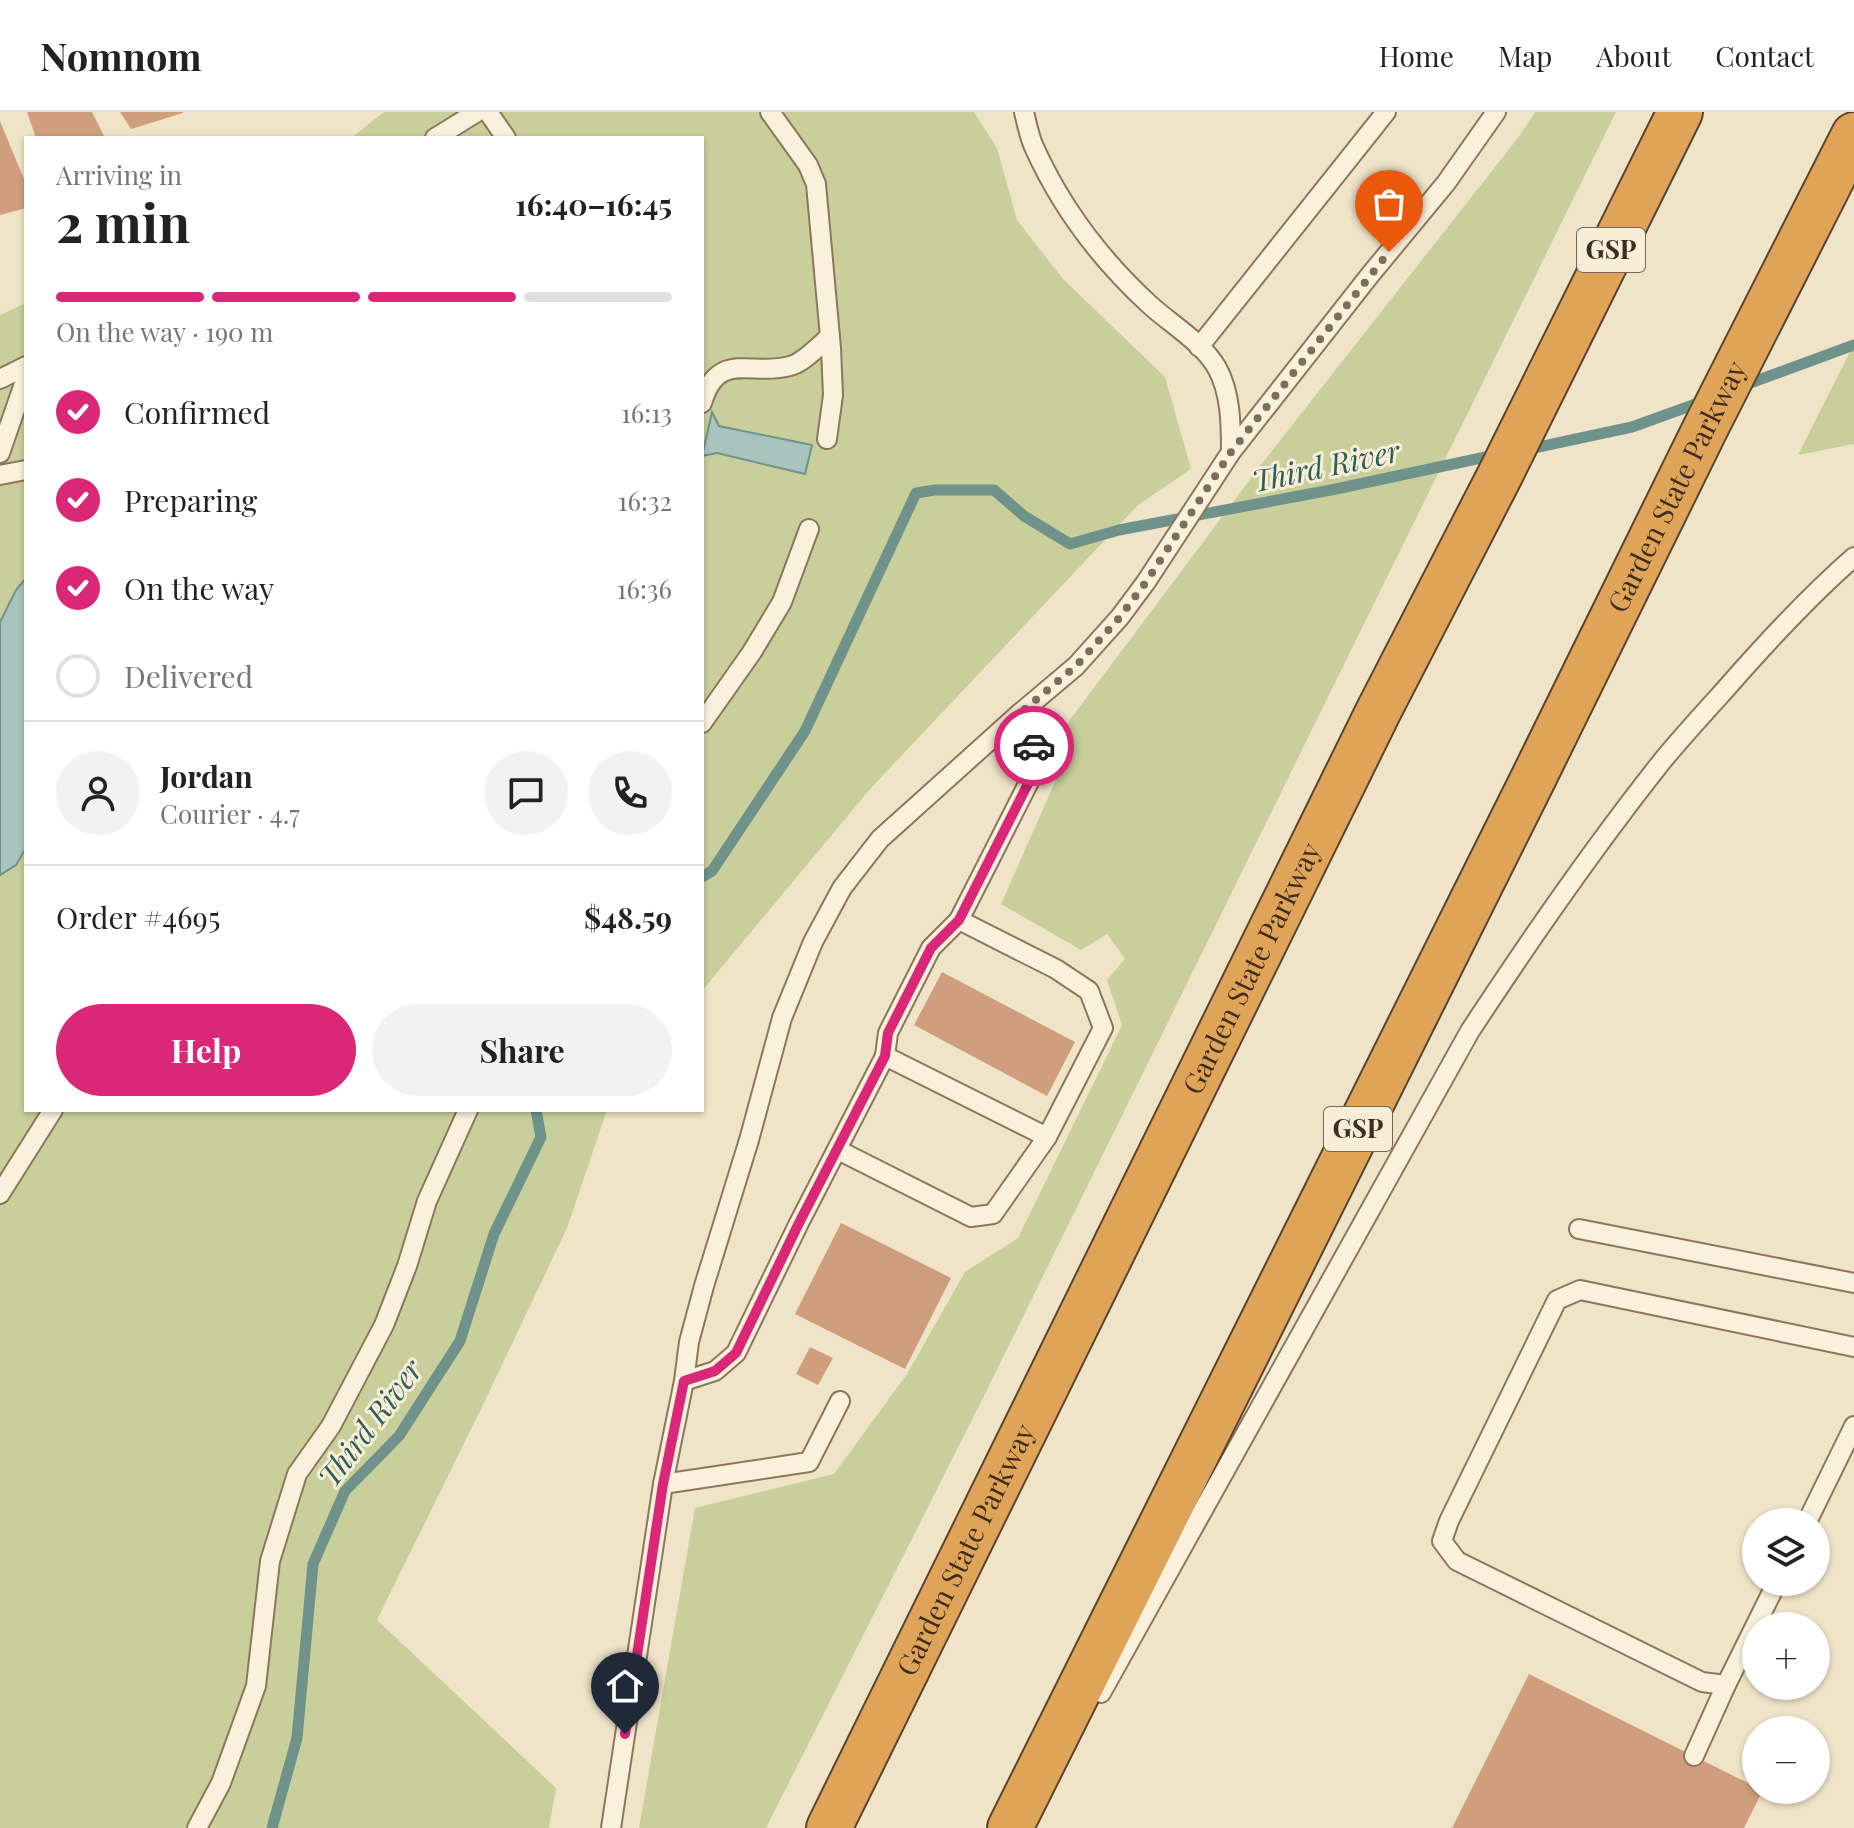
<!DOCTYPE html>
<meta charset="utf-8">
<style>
body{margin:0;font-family:"Playfair Display",serif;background:#f2f2f2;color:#222;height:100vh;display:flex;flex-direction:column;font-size:30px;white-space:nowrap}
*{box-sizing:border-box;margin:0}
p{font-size:26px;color:#767676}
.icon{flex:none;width:44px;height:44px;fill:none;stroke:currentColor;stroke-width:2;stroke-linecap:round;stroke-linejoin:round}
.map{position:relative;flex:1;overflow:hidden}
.drawer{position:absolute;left:24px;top:24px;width:680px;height:976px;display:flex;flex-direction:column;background:#fff;border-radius:0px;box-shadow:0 2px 6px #0004}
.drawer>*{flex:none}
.tools{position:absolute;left:1742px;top:1396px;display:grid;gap:16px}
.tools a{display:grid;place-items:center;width:88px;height:88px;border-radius:50%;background:#fff;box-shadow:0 2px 6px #0004;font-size:40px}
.pin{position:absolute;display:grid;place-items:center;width:68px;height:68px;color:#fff;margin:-82px -34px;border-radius:50% 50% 50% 0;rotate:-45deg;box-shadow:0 0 8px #0007}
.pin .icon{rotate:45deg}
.courier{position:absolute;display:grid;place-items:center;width:80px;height:80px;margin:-40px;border:6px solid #db2777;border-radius:50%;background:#fff;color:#222;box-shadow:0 2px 10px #0007}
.headline em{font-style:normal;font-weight:700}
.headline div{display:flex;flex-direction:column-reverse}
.headline{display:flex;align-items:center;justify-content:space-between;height:136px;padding:0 32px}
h1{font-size:52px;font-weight:700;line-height:60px}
.bar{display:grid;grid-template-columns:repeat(4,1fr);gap:12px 8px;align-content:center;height:96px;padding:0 32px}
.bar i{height:10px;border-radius:6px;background:#e0e0e0}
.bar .active{background:#db2777}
.bar p{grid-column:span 4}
.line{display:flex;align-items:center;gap:20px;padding:0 32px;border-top:2px solid #e0e0e0}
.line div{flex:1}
.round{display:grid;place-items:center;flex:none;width:84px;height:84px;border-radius:42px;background:#f2f2f2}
ol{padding:0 32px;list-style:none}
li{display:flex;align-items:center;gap:24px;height:88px}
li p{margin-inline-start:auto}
li .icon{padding:8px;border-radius:50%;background:#db2777;color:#fff;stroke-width:4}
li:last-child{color:#767676}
li i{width:44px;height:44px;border:4px solid #e0e0e0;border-radius:50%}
.primary-button{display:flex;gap:16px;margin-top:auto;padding:16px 32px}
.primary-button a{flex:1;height:92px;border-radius:48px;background:#db2777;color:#fff;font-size:32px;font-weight:700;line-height:92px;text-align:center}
.primary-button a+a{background:#f2f2f2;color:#222}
header{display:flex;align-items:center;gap:48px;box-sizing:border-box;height:112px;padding:0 40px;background:#fff;border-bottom:2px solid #e0e0e0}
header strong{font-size:38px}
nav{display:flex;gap:44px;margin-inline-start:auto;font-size:28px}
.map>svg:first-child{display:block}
</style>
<header>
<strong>Nomnom</strong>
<nav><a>Home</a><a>Map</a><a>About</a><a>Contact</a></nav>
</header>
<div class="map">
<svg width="1854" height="1716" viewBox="0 0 1854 1716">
<rect width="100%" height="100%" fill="#f0e4c8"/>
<g fill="#c9cf9b">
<path d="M384,0H974L997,36L1017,108L1063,167L1165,265L1191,357L1138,393L871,676L702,879V26H351Z"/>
<path d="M1535,0H1616L983,1286L766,1716H639L695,1396L834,1362L907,1262L965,1160L1018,1126L1122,913L1107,868L1125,847L1107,822L1081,838L1001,792L1063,652L1069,609L1260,354L1517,27Z"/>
<path d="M26,191V998H607L567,1116L481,1297L377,1508L556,1676L549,1716H0V203Z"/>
<path d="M1854,232V332L1798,343Z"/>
</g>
<g fill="#a9c4bc" stroke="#6f938a" stroke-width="2">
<path d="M712,300L719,314L812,333L805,362L717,341L702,344Z"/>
<path d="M26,466V736L16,753L0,763V510L16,478Z"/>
</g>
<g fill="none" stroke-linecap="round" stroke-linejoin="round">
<g stroke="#6f938a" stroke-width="11">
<path d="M1742,274L1854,233"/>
<path d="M1524,338L1632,315L1704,289"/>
<path d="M702,765L712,759L805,619L916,381L935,378H994L1024,404L1070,432L1119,418L1336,377L1495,343"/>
<path d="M272,1716L297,1626L313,1452L345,1379L399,1324L460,1229L494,1122L541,1025L536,998"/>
</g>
</g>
<g fill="#cf9f7d">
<path d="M27,0H92L105,26H36Z"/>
<path d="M120,0H183V1L131,17Z"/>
<path d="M0,9L26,72V96L0,103Z"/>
<path d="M942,860L1075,930L1047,984L914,913Z"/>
<path d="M841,1111L951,1166L905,1257L795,1202Z"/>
<path d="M810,1235L833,1246L818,1273L796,1262Z"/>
<path d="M1529,1562L1756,1675V1678H1763L1744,1716H1452Z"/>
</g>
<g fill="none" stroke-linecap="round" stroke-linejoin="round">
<defs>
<g id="service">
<path d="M488,0L506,26"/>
<path d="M770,0L808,53L816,72L831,236L833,283L827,327"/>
<path d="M1024,0C1027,12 1029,24 1034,35C1061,95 1102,149 1150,193C1172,213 1202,230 1217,256C1231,281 1231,313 1231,340"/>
<path d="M435,26L477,0"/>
<path d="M1199,235L1386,0"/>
<path d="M0,267L26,254"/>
<path d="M702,291C718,237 752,265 790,254C803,251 820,233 830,224"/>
<path d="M0,341L26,266"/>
<path d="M0,363L26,358"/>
<path d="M702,611L752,540L782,490L809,417"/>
<path d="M885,944L888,921L931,836L959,808"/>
<path d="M838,1038L971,1105L993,1102L1047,1025L1103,916L1089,879L1056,857L959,808L1035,658L1034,631L1019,602"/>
<path d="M0,1082L53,998"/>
<path d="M1579,1117L1854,1171"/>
<path d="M684,1269L715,1259L736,1241L799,1111L885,944L1047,1025"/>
<path d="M663,1372L809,1350L840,1289"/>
<path d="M1807,1410L1854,1314"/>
<path d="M1777,1470L1726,1573L1702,1570L1457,1449L1442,1429L1449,1409L1557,1188L1580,1178L1854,1235"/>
<path d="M1101,1581L1470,919C1531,826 1594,735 1663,648C1682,625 1703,602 1723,580C1764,533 1807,486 1854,445"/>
<path d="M1694,1644L1726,1573"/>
<path d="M197,1716L221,1671L256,1574L270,1449L297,1362L331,1314L384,1213L407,1154L427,1089L468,998"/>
<path d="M611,1716L663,1372L684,1269L689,1230L704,1174L749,1028L782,906L813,830L842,776L880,727L1019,602L1076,554L1120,505L1146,470L1231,340L1370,163L1446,71L1496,0"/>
</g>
<g id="motorway">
<path id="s1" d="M829,1716L1379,598L1500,363L1680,0"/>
<path id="s2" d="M1010,1716L1532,669L1705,317L1854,23"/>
</g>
</defs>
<use href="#service" stroke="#8d765c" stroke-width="22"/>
<use href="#motorway" stroke="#5b4430" stroke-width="48"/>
<use href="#service" stroke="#faf1dc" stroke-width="18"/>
<use href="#motorway" stroke="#e0a458" stroke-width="44"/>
</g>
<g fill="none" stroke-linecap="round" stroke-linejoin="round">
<path stroke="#7c6e5b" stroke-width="8" stroke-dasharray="0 14.4" d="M1034,634L1019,602L1076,554L1120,505L1146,470L1231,340L1389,140"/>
<path stroke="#db2777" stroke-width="10" d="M625,1622L663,1372L684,1269L715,1259L736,1241L799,1111L885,944L888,921L931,836L959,808L1035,658L1034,634"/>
</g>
<g text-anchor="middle" stroke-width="6" stroke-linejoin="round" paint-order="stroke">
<g fill="#f7eed8" stroke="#756857" stroke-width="2">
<rect x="1577" y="116" width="68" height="44" rx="6"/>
<rect x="1324" y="995" width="68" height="44" rx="6"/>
</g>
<g font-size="26" font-weight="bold" fill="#3d2e20">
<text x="1611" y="147">GSP</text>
<text x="1358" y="1026">GSP</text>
</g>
<g font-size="28" fill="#3d2e20" stroke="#f7eed8">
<text dy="10" stroke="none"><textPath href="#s2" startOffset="1498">Garden State Parkway</textPath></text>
<text dy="10" stroke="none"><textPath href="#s1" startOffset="958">Garden State Parkway</textPath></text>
<text dy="10" stroke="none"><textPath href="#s1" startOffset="310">Garden State Parkway</textPath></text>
</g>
<g font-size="30" font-style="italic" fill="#2f5d5a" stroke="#f7eed8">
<text transform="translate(1326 355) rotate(-12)" y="10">Third River</text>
<text transform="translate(371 1312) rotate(-53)" y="10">Third River</text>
</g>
</g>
</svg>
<div class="tools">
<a><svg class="icon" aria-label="layers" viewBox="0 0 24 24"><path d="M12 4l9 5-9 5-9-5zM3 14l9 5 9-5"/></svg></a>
<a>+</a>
<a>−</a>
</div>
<div class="pin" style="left:1389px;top:140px;background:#ea580c"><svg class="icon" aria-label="bag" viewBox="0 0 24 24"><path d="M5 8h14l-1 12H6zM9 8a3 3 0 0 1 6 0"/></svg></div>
<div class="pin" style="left:625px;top:1622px;background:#1f2937"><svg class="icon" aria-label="home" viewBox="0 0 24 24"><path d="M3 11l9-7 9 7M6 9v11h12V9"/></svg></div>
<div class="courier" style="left:1034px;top:634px"><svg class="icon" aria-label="car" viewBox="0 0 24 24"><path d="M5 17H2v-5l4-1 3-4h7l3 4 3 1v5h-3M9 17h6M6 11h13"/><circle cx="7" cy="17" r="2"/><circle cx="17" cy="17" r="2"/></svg></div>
<section class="drawer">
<div class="headline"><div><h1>2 min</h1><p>Arriving in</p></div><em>16:40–16:45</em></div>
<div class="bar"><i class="active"></i><i class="active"></i><i class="active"></i><i></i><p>On the way · 190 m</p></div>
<ol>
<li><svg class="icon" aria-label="check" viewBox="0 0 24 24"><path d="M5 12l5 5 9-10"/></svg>Confirmed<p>16:13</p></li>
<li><svg class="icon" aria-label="check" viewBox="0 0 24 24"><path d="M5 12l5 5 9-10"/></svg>Preparing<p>16:32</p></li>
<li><svg class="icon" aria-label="check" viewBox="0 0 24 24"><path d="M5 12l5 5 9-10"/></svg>On the way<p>16:36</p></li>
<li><i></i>Delivered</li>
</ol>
<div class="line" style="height:144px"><a class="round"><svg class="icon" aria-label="person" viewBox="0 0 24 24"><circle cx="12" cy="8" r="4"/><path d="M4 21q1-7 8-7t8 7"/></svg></a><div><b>Jordan</b><p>Courier · 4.7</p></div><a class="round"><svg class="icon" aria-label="chat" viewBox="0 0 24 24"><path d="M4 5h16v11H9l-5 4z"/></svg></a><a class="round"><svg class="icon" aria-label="phone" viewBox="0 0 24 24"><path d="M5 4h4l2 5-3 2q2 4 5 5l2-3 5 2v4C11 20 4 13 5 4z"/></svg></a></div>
<div class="line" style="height:104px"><div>Order #4695</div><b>$48.59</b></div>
<div class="primary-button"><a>Help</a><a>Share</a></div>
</section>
</div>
